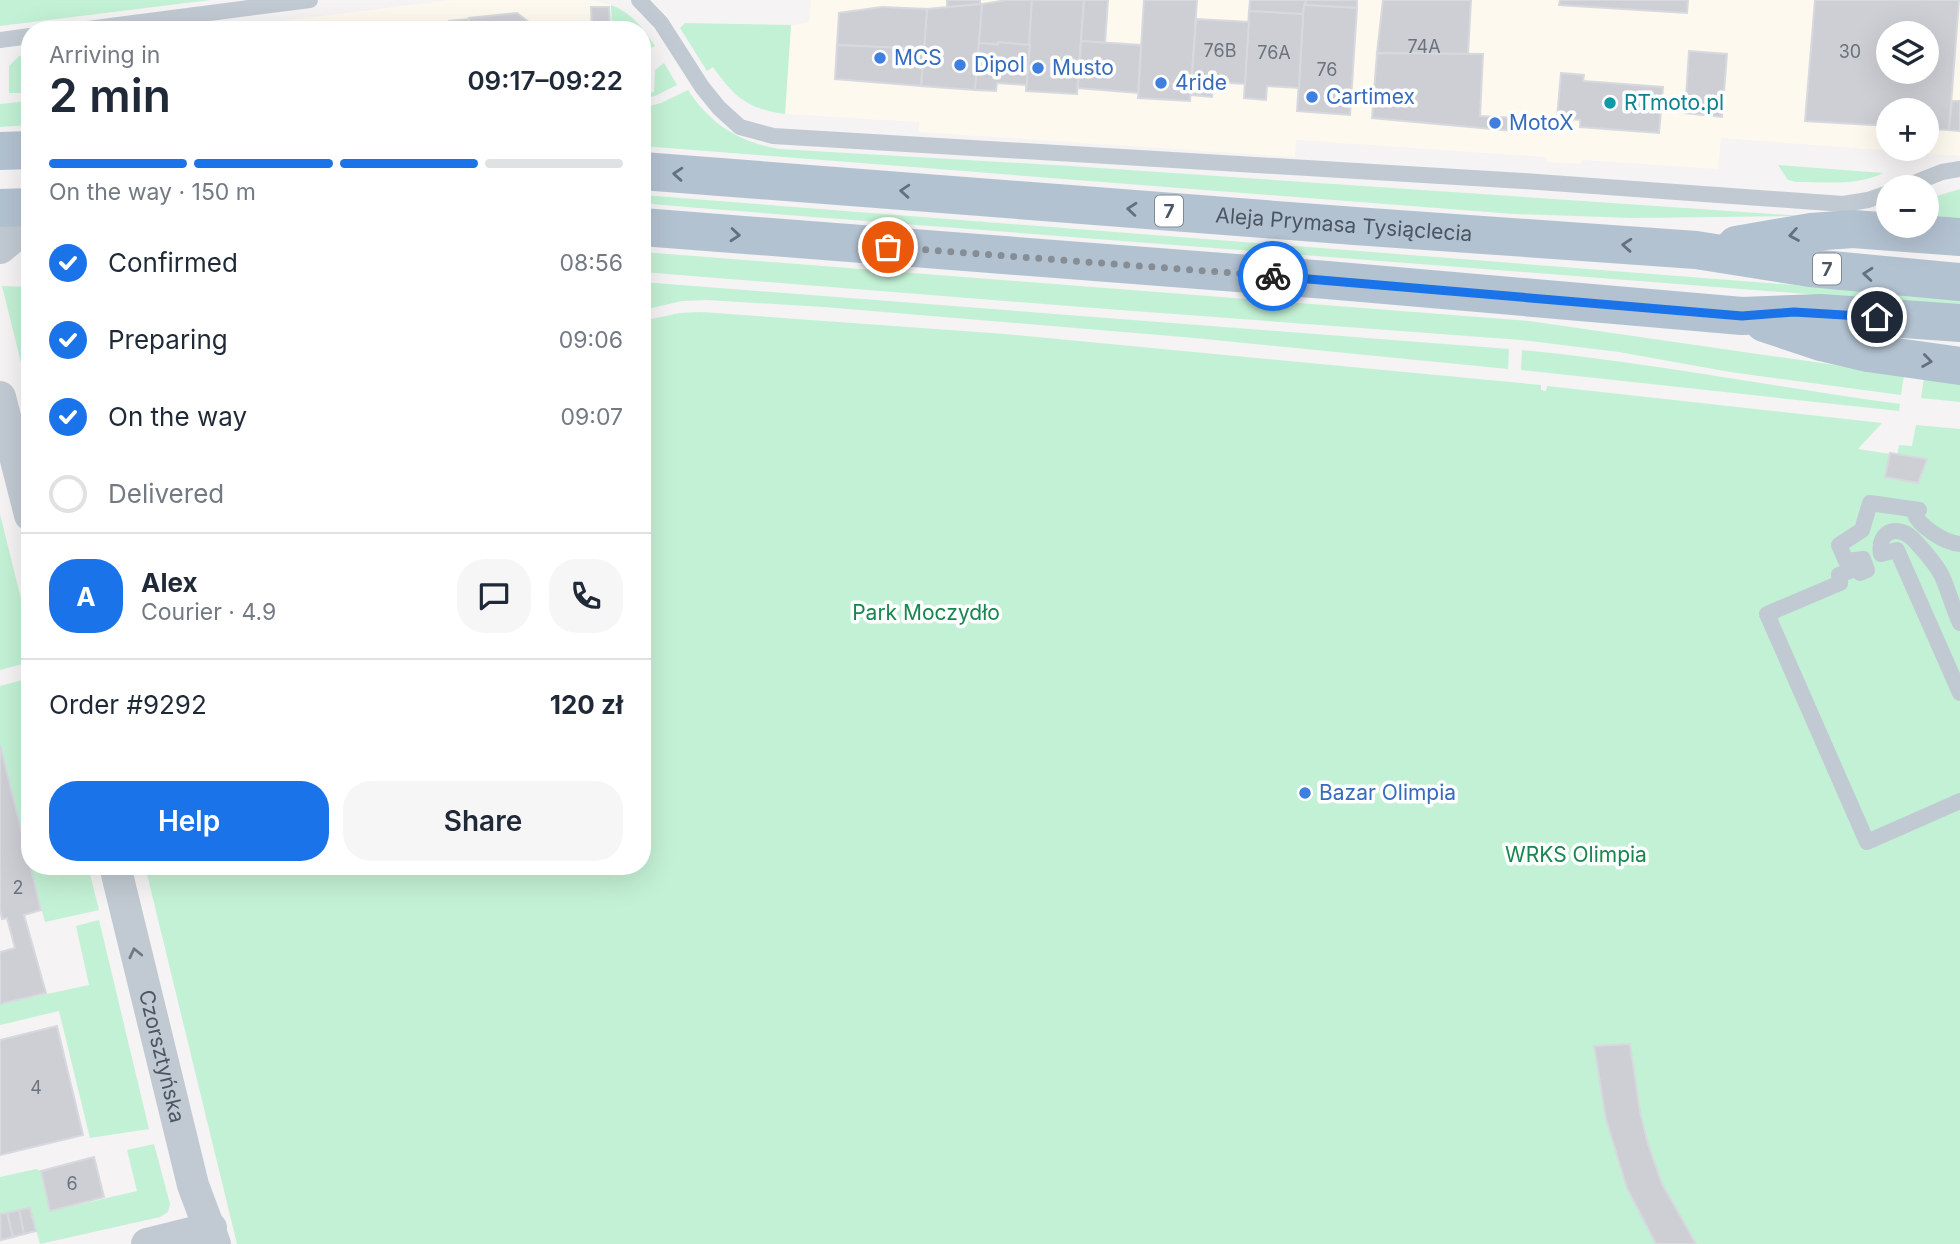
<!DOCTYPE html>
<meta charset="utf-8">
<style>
body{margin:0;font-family:Inter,sans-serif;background:#f6f6f7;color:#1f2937;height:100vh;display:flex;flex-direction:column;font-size:26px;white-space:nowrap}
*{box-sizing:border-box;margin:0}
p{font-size:23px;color:#747a83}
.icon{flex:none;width:38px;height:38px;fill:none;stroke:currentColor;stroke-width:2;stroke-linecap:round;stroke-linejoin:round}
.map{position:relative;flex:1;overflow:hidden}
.panel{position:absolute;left:21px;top:21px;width:630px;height:854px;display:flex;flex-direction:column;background:#fff;border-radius:28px;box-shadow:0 7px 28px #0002}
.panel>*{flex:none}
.tools{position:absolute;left:1876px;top:21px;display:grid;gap:14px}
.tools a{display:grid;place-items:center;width:63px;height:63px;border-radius:50%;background:#fff;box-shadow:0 7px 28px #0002;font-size:35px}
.pin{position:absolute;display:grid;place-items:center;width:60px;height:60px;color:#fff;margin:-30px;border:4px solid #fff;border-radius:50%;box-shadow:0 2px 7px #0007}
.courier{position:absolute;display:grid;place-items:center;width:70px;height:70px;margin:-35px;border:5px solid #1a73e8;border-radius:50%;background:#fff;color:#222;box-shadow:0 2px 9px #0007}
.overview em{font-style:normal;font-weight:600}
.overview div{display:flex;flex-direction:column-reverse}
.overview{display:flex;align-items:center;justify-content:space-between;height:119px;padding:0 28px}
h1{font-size:46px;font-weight:600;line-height:52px}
.bar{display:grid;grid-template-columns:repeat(4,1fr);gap:10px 7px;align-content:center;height:84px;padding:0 28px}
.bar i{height:9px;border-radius:5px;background:#e0e1e3}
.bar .active{background:#1a73e8}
.bar p{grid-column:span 4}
.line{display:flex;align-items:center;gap:18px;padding:0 28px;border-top:2px solid #e0e1e3}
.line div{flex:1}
.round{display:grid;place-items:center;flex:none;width:74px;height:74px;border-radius:28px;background:#f6f6f7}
ol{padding:0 28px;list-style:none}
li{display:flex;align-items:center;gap:21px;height:77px}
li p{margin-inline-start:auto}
li .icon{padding:7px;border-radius:50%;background:#1a73e8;color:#fff;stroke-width:4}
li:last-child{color:#747a83}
li i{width:38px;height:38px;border:4px solid #e0e1e3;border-radius:50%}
.button{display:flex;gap:14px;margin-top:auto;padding:14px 28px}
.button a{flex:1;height:80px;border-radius:28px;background:#1a73e8;color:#fff;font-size:28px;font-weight:600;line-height:80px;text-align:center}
.button a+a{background:#f6f6f7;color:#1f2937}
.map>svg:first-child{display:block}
</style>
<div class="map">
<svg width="1960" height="1244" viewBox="0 0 1960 1244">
<rect width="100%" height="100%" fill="#f5f3f3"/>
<g fill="#fdf9ef" fill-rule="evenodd">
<path d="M450,0H590L611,5V30H283L282,21Z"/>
<path d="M811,0H1960V156L1721,138L1718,169L1582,160L1581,164L1547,162L1546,157L1296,140L1295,157L919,132V122L785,114L791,25L809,23ZM1888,33H1927V72H1888ZM1888,110H1927V149H1888Z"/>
</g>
<g fill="#c3f1d5">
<path d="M0,0H210L0,26Z"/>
<path d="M611,5C632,13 642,27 655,46L642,53V30H612Z"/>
<path d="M282,21L283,30H229V28Z"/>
<path d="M685,23L791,25L785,114C748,109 734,97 713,67L707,71L680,28Z"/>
<path d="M30,55V93H9V66L19,56Z"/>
<path d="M664,63L677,85L655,96L642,99V95L654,92L655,70Z"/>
<path d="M688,90C710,124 739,142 779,149L1070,166L1803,216L1633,218L1514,214L642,146V108L661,103Z"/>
<path d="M30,101V125L0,127V104Z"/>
<path d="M1778,165L1883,173C1857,186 1826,182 1797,182L1788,180Z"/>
<path d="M1960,189V227L1927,225V199Z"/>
<path d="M642,195L1960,298V306L686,207L642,203Z"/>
<path d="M642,252L1529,321L1904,375L1901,395L1730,372L1619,352L1521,340L1107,309L642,272Z"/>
<path d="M642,282L1509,349L1508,369L1195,338L824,307L707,300L682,301L643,310Z"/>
<path d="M2,286L30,287V398L28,391Z"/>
<path d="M701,312L1005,334L1541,385V390L1546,391L1547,386L1882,423L1858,449L1897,455L1899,445L1912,446L1916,425L1960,429V1244H237L145,866H642V321L680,313Z"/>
<path d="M1522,350C1649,362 1774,387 1900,404L1899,411L1521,370Z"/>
<path d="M1924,378L1960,383V402L1921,398Z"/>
<path d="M0,514L30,635V662L0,670Z"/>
<path d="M30,678V864L0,745V686Z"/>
<path d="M30,866H88L99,910L45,922Z"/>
<path d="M99,920L149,1129L90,1138L59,1011L0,1025V1004L89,985L76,926Z"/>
<path d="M154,1144L170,1204L168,1212L160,1217L40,1244L30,1208L0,1214V1177L36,1169L41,1171L51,1211L137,1191L127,1150Z"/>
</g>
<g fill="#cdcfd5" stroke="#d7d9de" stroke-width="2" fill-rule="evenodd">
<path d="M947,0H980V4L947,7Z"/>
<path d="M1007,0H1032L1030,45L979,43L982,4Z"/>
<path d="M1032,0H1084L1077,94L1026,91Z"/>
<path d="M1084,0H1108L1105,43L1081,41Z"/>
<path d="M1144,0H1197L1190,101L1138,98Z"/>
<path d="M1250,0H1306L1303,14L1249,11Z"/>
<path d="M1306,0H1357V8L1305,5Z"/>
<path d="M1383,0H1471L1468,54L1377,53Z"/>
<path d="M1560,0H1688L1687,13L1559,5Z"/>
<path d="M1815,0H1959L1949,130L1927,129V110H1888V126L1805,121ZM1888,33H1927V72H1888Z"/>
<path d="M982,4L975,90L921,86L927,9Z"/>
<path d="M1304,5L1357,8L1350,115L1297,111Z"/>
<path d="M591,7H609L610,30H592Z"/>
<path d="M882,7L927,9L924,49L837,45L839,13Z"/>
<path d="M1249,11L1303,14L1299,88L1267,86L1266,100L1244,98Z"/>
<path d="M517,13L539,30H470L469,18Z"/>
<path d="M469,19L470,30H431L447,28L449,21Z"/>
<path d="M1196,19L1249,22L1245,84L1213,82L1212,97L1191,95Z"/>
<path d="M414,24L415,30H360Z"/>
<path d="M1081,41L1141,45L1138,93L1078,88Z"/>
<path d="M998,42L1030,45L1026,91V85L997,83L996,91L975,90L979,43L998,45Z"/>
<path d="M837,45L924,49L921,86L835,79Z"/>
<path d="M1689,51L1727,54L1722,117L1685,113Z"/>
<path d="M1377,53L1483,54L1480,116L1514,118L1513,131L1372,118Z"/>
<path d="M1561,73L1584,75L1583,81L1663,87L1659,133L1580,127V120L1557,118Z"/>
<path d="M1952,101H1960V131L1949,130Z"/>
<path d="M1890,453L1927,459L1918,483L1885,477Z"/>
<path d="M0,745L41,910L24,915L46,993L0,1004V952L15,948L7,918L2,919L0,909Z"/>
<path d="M57,1026L83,1135L0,1155V1040Z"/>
<path d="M1630,1044L1640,1112L1648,1144L1662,1184L1696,1244H1656L1627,1188L1606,1119L1594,1046Z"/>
<path d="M94,1157L104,1197L50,1211L41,1171Z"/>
<path d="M30,1208L36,1231L24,1234L19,1210Z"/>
<path d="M19,1210L24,1234L13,1237L7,1213Z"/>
<path d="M7,1213L13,1237L1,1240L0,1214Z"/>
</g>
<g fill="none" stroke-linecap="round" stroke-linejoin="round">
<g stroke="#c1cad2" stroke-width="16">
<path d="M639,0L661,23L702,87L719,108L740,127L773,136L1523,181L1843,204L1868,200L1888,193"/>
<path d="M80,30L310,0"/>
<path d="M0,40L30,36"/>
<path d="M1904,187L1942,172L1960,169"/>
<path d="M1960,544C1945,543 1918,526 1914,512L1919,510L1870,503L1862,530L1839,545L1846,561L1863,559L1867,570L1860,573L1857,568L1839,575L1840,583L1767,614L1867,842L1960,801"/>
<path d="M1960,623C1953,608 1949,592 1942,576C1936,564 1924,551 1915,541C1900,524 1877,529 1881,554L1897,550L1960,693"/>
</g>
<g stroke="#c1cad2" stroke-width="32">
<path d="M0,248L16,235L30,233"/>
<path d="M0,397L30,515"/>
<path id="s1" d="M115,866L193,1185L215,1244"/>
<path d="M147,1244L211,1228"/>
</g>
<g stroke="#b3c2d1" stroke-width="38">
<path d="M0,151L30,150"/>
<path id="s2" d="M642,171L1355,226L1696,250L1810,268L1960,282"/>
<path d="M0,208L30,207"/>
<path d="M642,227L1327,280L1742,316L1821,313L1960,323"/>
<path d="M1736,245L1811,232L1853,229L1960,237"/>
<path d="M1764,323L1821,342L1868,353L1960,366"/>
</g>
</g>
<defs><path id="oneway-chevron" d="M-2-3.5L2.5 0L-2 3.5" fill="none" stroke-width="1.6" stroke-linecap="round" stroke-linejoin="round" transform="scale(1.75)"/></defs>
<g stroke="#64717d">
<use href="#oneway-chevron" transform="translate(678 174) rotate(-176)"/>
<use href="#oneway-chevron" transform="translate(905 191) rotate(-176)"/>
<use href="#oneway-chevron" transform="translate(1132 209) rotate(-175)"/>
<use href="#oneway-chevron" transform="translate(735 235) rotate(5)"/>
<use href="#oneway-chevron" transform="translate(1794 235) rotate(170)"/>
<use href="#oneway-chevron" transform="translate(1627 245) rotate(-176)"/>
<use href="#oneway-chevron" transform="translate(1868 274) rotate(-175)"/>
<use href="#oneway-chevron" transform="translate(1927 361) rotate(8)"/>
</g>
<use stroke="#6e7983" href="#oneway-chevron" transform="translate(135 953) rotate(-103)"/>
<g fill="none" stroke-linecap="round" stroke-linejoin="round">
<path stroke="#868d94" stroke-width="7" stroke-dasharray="0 12.6" d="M888,247L1273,276"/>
<path stroke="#1a73e8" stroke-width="9" d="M1273,276L1742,316L1794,312L1877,317"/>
</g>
<g fill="#3f7fe0" stroke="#fff" stroke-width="2.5">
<circle cx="880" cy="58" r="7"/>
<circle cx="960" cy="65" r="7"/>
<circle cx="1038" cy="68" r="7"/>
<circle cx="1161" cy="83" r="7"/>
<circle cx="1312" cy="97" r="7"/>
<circle cx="1495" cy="123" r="7"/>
<circle cx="1305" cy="793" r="7"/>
</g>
<circle fill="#0f9aa8" stroke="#fff" stroke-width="2.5" cx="1610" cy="103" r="7"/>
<g text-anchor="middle" stroke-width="7" stroke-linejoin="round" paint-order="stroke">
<g font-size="18" fill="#6b747e">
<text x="1424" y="53">74A</text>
<text x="1220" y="57">76B</text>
<text x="1850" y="58">30</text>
<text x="1274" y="59">76A</text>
<text x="1327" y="76">76</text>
<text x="18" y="894">2</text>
<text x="36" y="1094">4</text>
<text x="72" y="1190">6</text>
</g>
<g fill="#fff" stroke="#808990" stroke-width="2">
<rect x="1155" y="195.5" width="28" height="31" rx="5"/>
<rect x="1813" y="253.5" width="28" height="31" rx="5"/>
</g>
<g font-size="19" font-weight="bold" fill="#4a5661">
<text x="1169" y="218">7</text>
<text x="1827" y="276">7</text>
</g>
<g font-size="21" fill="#366cbe" stroke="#fff" text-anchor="start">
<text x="894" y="65">MCS</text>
<text x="974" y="72">Dipol</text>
<text x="1052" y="75">Musto</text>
<text x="1175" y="90">4ride</text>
<text x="1326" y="104">Cartimex</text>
<text x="1509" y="130">MotoX</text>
<text x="1319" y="800">Bazar Olimpia</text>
</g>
<g font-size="21" fill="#0d838f" stroke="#fff" text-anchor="start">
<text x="1624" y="110">RTmoto.pl</text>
</g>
<g font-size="21" fill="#4a5661" stroke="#fff">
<text dy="7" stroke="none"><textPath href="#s2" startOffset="704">Aleja Prymasa Tysiąclecia</textPath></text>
<text dy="7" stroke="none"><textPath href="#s1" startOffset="196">Czorsztyńska</textPath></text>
</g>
<g font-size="21" fill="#17864f" stroke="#fff">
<text x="926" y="620">Park Moczydło</text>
<text x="1576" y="862">WRKS Olimpia</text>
</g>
</g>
</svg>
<div class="tools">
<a><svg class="icon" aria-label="layers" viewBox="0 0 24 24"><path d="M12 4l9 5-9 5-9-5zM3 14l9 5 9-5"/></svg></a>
<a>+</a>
<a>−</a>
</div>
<div class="pin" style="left:888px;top:247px;background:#ea580c"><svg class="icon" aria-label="bag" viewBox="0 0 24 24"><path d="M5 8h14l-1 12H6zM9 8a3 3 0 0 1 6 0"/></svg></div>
<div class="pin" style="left:1877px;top:317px;background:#1f2937"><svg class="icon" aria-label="home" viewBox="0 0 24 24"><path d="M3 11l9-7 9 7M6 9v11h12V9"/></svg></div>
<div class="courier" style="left:1273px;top:276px"><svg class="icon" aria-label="bike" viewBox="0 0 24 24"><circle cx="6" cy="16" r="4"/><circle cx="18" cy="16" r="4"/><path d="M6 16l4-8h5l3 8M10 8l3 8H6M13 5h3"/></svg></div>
<section class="panel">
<div class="overview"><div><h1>2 min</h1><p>Arriving in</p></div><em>09:17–09:22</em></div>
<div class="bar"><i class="active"></i><i class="active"></i><i class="active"></i><i></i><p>On the way · 150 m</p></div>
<ol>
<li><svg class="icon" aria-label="check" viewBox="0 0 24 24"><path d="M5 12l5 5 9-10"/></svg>Confirmed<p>08:56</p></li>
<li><svg class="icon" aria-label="check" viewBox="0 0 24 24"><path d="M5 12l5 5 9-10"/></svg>Preparing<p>09:06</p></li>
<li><svg class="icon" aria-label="check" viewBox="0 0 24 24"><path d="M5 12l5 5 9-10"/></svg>On the way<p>09:07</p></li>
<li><i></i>Delivered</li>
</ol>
<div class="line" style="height:126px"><b class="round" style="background:#1a73e8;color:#fff">A</b><div><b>Alex</b><p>Courier · 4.9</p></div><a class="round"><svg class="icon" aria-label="chat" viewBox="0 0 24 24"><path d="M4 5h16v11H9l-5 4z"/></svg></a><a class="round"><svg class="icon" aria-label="phone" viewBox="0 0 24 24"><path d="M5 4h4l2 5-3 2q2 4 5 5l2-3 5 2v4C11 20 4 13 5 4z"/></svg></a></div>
<div class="line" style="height:91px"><div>Order #9292</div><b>120 zł</b></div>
<div class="button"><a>Help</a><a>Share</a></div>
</section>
</div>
